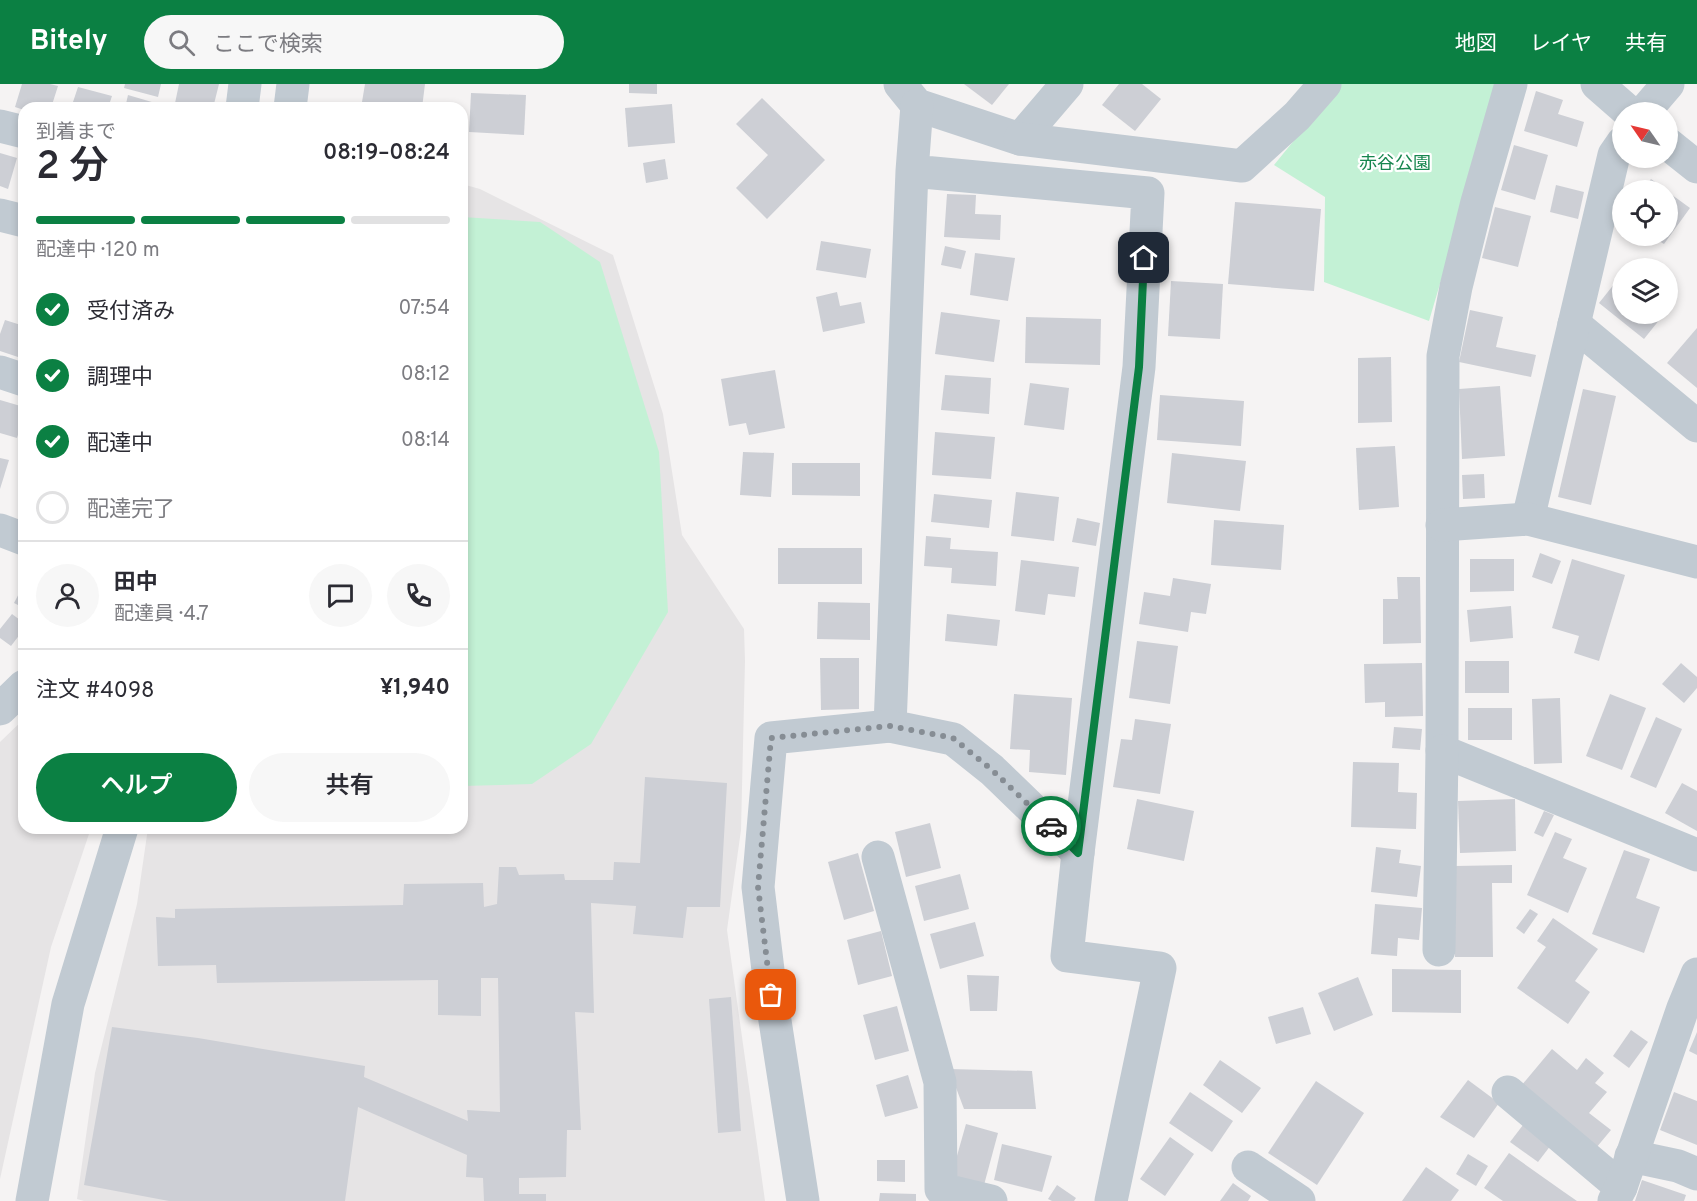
<!DOCTYPE html>
<html lang="ja">
<meta charset="utf-8">
<style>
body{margin:0;font-family:Overpass,"Noto Sans JP",sans-serif;background:#f7f7f7;color:#2b2b33;height:100vh;display:flex;flex-direction:column;font-size:22px;white-space:nowrap}
*{box-sizing:border-box;margin:0}
p{font-size:20px;color:#7c7c81}
.icon{flex:none;width:33px;height:33px;fill:none;stroke:currentColor;stroke-width:2;stroke-linecap:round;stroke-linejoin:round}
.map{position:relative;flex:1;overflow:hidden}
.drawer{position:absolute;left:18px;top:18px;width:450px;height:732px;display:flex;flex-direction:column;background:#fff;border-radius:18px;box-shadow:0 3px 9px #0003}
.drawer>*{flex:none}
.needle{width:39px;rotate:304deg}
.fabs{position:absolute;left:1612px;top:18px;display:grid;gap:12px}
.fabs a{display:grid;place-items:center;width:66px;height:66px;border-radius:50%;background:#fff;box-shadow:0 3px 9px #0003;font-size:30px}
.pin{position:absolute;display:grid;place-items:center;width:51px;height:51px;color:#fff;margin:-26px;border-radius:12px;box-shadow:0 3px 9px #0006}
.courier{position:absolute;display:grid;place-items:center;width:60px;height:60px;margin:-30px;border:4px solid #0b8043;border-radius:50%;background:#fff;color:#222;box-shadow:0 2px 8px #0007}
.head em{font-style:normal;font-weight:600}
.head div{display:flex;flex-direction:column-reverse}
.head{display:flex;align-items:center;justify-content:space-between;height:102px;padding:0 18px}
h1{font-size:39px;font-weight:600;line-height:45px}
.bar{display:grid;grid-template-columns:repeat(4,1fr);gap:9px 6px;align-content:center;height:72px;padding:0 18px}
.bar i{height:8px;border-radius:4px;background:#e1e1e2}
.bar .active{background:#0b8043}
.bar p{grid-column:span 4}
.line{display:flex;align-items:center;gap:15px;padding:0 18px;border-top:2px solid #e1e1e2}
.line div{flex:1}
.round{display:grid;place-items:center;flex:none;width:63px;height:63px;border-radius:32px;background:#f7f7f7}
ol{padding:0 18px;list-style:none}
li{display:flex;align-items:center;gap:18px;height:66px}
li p{margin-inline-start:auto}
li .icon{padding:6px;border-radius:50%;background:#0b8043;color:#fff;stroke-width:4}
li:last-child{color:#7c7c81}
li i{width:33px;height:33px;border:3px solid #e1e1e2;border-radius:50%}
.primary-button{display:flex;gap:12px;margin-top:auto;padding:12px 18px}
.primary-button a{flex:1;height:69px;border-radius:36px;background:#0b8043;color:#fff;font-size:24px;font-weight:600;line-height:69px;text-align:center}
.primary-button a+a{background:#f7f7f7;color:#2b2b33}
header{display:flex;align-items:center;gap:36px;box-sizing:border-box;height:84px;padding:0 30px;background:#0b8043;color:#fff}
header strong{font-size:28px}
nav{display:flex;gap:33px;margin-inline-start:auto;font-size:21px}
.search{width:420px;height:54px;background:#f7f7f7;display:flex;align-items:center;gap:15px;box-sizing:border-box;padding:0 21px;border-radius:33px;color:#7c7c81;font-size:22px}
.map>svg:first-child{display:block}
</style>
<header>
<strong>Bitely</strong>
<div class="search"><svg class="icon" aria-label="search" viewBox="0 0 24 24"><circle cx="10" cy="10" r="6"/><path d="M15 15l6 6"/></svg>ここで検索</div>
<nav><a>地図</a><a>レイヤ</a><a>共有</a></nav>
</header>
<div class="map">
<svg width="1697" height="1117" viewBox="0 0 1697 1117">
<rect width="100%" height="100%" fill="#f5f3f3"/>
<g fill="#e6e4e5">
<path d="M462,100L480,105L613,171L663,330L682,451L744,545L745,577L741,746L727,846L765,1117H84L77,1115L95,989L137,820L148,744H462Z"/>
<path d="M24,635V744H91L51,863L0,1095V658Z"/>
</g>
<g fill="#c3f1d5">
<path d="M1340,0H1499L1429,237L1324,198L1325,113L1274,81Z"/>
<path d="M462,133L540,138L600,178L659,368L668,528L591,660L532,700L462,702Z"/>
</g>
<g fill="#cdcfd5">
<path d="M22,0H50L58,2L51,24H24V26L15,23Z"/>
<path d="M125,0H161L158,13L124,4Z"/>
<path d="M179,0H219L213,24H174Z"/>
<path d="M365,0H425L422,24H361Z"/>
<path d="M629,0H657V10L629,9Z"/>
<path d="M964,0H1009L992,21Z"/>
<path d="M1119,0H1142L1161,15L1135,47L1102,21Z"/>
<path d="M78,3L112,12L108,24H71Z"/>
<path d="M1536,7L1563,16L1558,30L1584,38L1577,63L1524,47Z"/>
<path d="M471,9L526,11L524,51L469,48Z"/>
<path d="M128,11L162,21L161,24H125Z"/>
<path d="M762,14L825,76L767,135L736,104L768,71L736,40Z"/>
<path d="M672,20L675,59L628,63L625,24Z"/>
<path d="M1514,61L1548,71L1535,116L1501,106Z"/>
<path d="M0,69L17,74L8,105L0,102Z"/>
<path d="M665,75L668,95L646,99L643,79Z"/>
<path d="M1651,95L1666,106H1643Z"/>
<path d="M1556,101L1584,108L1578,135L1550,128Z"/>
<path d="M1668,108L1690,124L1664,160L1651,152H1668Z"/>
<path d="M947,110L976,111L975,130L1001,131L1000,156L944,153Z"/>
<path d="M1235,118L1321,125L1314,207L1228,200Z"/>
<path d="M1495,123L1531,132L1518,183L1482,174Z"/>
<path d="M821,157L871,165L866,194L816,186Z"/>
<path d="M945,162L966,167L961,185L941,181Z"/>
<path d="M975,169L1015,174L1008,217L970,211Z"/>
<path d="M1623,189V230H1664L1644,255L1599,219Z"/>
<path d="M1171,197L1223,200L1220,255L1168,252Z"/>
<path d="M837,208L840,222L861,218L865,239L823,248L816,213Z"/>
<path d="M1470,226L1503,233L1496,263L1536,271L1531,293L1459,278Z"/>
<path d="M941,228L1000,236L994,278L935,270Z"/>
<path d="M1026,233L1101,235L1100,281L1025,279Z"/>
<path d="M5,236L24,242V275L0,267V250Z"/>
<path d="M1697,244V304L1667,279Z"/>
<path d="M1391,273L1392,338L1358,339V274Z"/>
<path d="M775,286L785,344L749,351L746,339L729,342L721,295Z"/>
<path d="M945,291L991,294L989,330L941,326Z"/>
<path d="M1030,299L1069,304L1064,346L1024,341Z"/>
<path d="M1500,302L1505,372L1462,375L1459,305Z"/>
<path d="M1583,305L1616,312L1591,421L1558,413Z"/>
<path d="M1160,311L1244,317L1241,362L1157,356Z"/>
<path d="M0,316L24,323V332L17,354L0,349Z"/>
<path d="M935,348L995,353L991,395L932,391Z"/>
<path d="M1395,362L1399,423L1359,426L1356,364Z"/>
<path d="M743,368L774,369L771,413L740,411Z"/>
<path d="M1172,369L1246,377L1240,427L1167,419Z"/>
<path d="M0,374L9,376L0,405Z"/>
<path d="M792,379H860V412L792,411Z"/>
<path d="M1484,390L1485,414L1463,415L1462,391Z"/>
<path d="M1016,408L1059,413L1054,457L1011,452Z"/>
<path d="M934,410L992,416L989,444L931,438Z"/>
<path d="M1077,434L1100,439L1096,462L1072,458Z"/>
<path d="M1214,436L1284,441L1281,486L1211,481Z"/>
<path d="M926,452L951,454L950,465L998,468L996,502L951,499L952,484L924,482Z"/>
<rect x="778" y="464" width="84" height="36"/>
<path d="M1540,469L1561,477L1552,500L1532,493Z"/>
<path d="M1470,475H1514V507L1470,508Z"/>
<path d="M1572,475L1625,491L1599,577L1574,569L1579,552L1552,544Z"/>
<path d="M1021,476L1079,483L1075,513L1048,510L1045,531L1015,527Z"/>
<path d="M1397,493H1420L1421,559L1383,560V515H1398Z"/>
<path d="M1173,494L1211,500L1206,530L1191,528L1188,548L1139,540L1144,508L1170,512Z"/>
<path d="M24,500V524L14,519Z"/>
<path d="M818,518L870,519V556L817,555Z"/>
<path d="M1511,522L1513,554L1470,558L1467,526Z"/>
<path d="M12,530L24,539V545L11,562L0,554V545Z"/>
<path d="M947,530L1000,536L997,562L945,557Z"/>
<path d="M1137,557L1178,562L1170,620L1129,614Z"/>
<path d="M820,574H859V625L821,626Z"/>
<rect x="1465" y="577" width="44" height="32"/>
<path d="M1422,579L1423,632L1385,633V618L1365,619L1364,580Z"/>
<path d="M1681,579L1697,593V604L1684,619L1662,600Z"/>
<path d="M1014,610L1072,614L1066,691L1029,688L1030,666L1010,665Z"/>
<path d="M1610,610L1646,624L1622,686L1586,672Z"/>
<path d="M1560,614L1562,679L1534,680L1532,615Z"/>
<rect x="1468" y="624" width="44" height="32"/>
<path d="M1656,633L1682,645L1656,704L1630,693Z"/>
<path d="M1135,635L1171,640L1160,710L1113,703L1121,655L1132,656Z"/>
<path d="M1394,643L1422,645L1420,666L1392,664Z"/>
<path d="M1353,678L1399,679L1398,708L1417,709L1416,745L1351,743Z"/>
<path d="M645,693L727,699L720,823H687L683,854L633,850L636,822L591,819L594,929L575,928L581,1046H567L566,1093L519,1094V1110H546V1117H484L483,1094L466,1093L467,1071L358,1023L345,1117H169L84,1101L112,943L198,954L365,982L364,993L468,1037L467,1026L500,1028L498,894H481V932L438,931V896L217,899L216,881L158,882L156,833L175,834V825L403,821L404,800L483,799L484,823L497,820L499,783H516L519,791L564,790L565,796H613L614,778L640,779Z"/>
<path d="M1682,699L1697,707V747L1665,729Z"/>
<path d="M1137,715L1194,727L1184,777L1127,765Z"/>
<path d="M1515,715L1516,767L1460,769L1458,717Z"/>
<path d="M1544,727L1554,731L1543,753L1534,749Z"/>
<path d="M930,739L941,784L906,793L895,748Z"/>
<path d="M1555,748L1572,755L1563,774L1587,784L1568,829L1527,811Z"/>
<path d="M1376,763L1401,766L1399,779L1421,782L1417,813L1371,808Z"/>
<path d="M1624,766L1650,775L1636,814L1660,823L1644,869L1592,850Z"/>
<path d="M858,769L874,827L844,836L828,778Z"/>
<path d="M1512,781V799H1492L1493,873H1455V782Z"/>
<path d="M960,790L969,825L924,837L915,802Z"/>
<path d="M1375,820L1422,824L1419,856L1398,854L1397,872L1371,870Z"/>
<path d="M1530,825L1538,830L1524,850L1516,844Z"/>
<path d="M1553,834L1598,865L1575,897L1590,908L1568,940L1517,904L1546,863L1537,857Z"/>
<path d="M975,838L984,872L940,885L930,850Z"/>
<path d="M881,847L892,892L858,901L847,856Z"/>
<path d="M1392,885L1461,886V929L1392,928Z"/>
<path d="M967,891L999,892L997,927H970Z"/>
<path d="M1358,893L1373,931L1334,947L1318,909Z"/>
<path d="M731,913L741,1047L718,1049L709,915Z"/>
<path d="M897,922L909,967L875,976L863,931Z"/>
<path d="M1303,923L1311,950L1276,960L1268,933Z"/>
<path d="M1631,946L1648,958L1629,984L1613,972Z"/>
<path d="M1697,948V971L1689,967Z"/>
<path d="M1552,965L1577,986L1586,974L1604,989L1595,999L1607,1008L1589,1029L1611,1046L1596,1064L1521,1002Z"/>
<path d="M1220,976L1261,1004L1242,1029L1203,1001Z"/>
<path d="M949,985L1032,987L1036,1025H964Z"/>
<path d="M908,991L918,1024L885,1033L876,1001Z"/>
<path d="M1468,996L1499,1019L1474,1054L1440,1033Z"/>
<path d="M1316,997L1364,1029L1317,1101L1268,1069Z"/>
<path d="M1190,1008L1233,1037L1212,1068L1169,1039Z"/>
<path d="M1674,1008L1697,1017V1061L1660,1046Z"/>
<path d="M966,1040L998,1049L984,1101L951,1093Z"/>
<path d="M1523,1041L1551,1061L1538,1078L1510,1058Z"/>
<path d="M1170,1053L1194,1070L1165,1112L1140,1095Z"/>
<path d="M1002,1060L1052,1072L1042,1108L994,1096Z"/>
<path d="M1509,1069L1564,1108L1577,1117H1503L1484,1104Z"/>
<path d="M1468,1070L1488,1082L1476,1102L1456,1090Z"/>
<path d="M877,1076H905V1098L877,1097Z"/>
<path d="M1426,1083L1459,1106L1451,1117H1402Z"/>
<path d="M1642,1096L1686,1111L1684,1117H1635Z"/>
<path d="M1233,1099L1251,1112L1248,1117H1220Z"/>
<path d="M1057,1101L1076,1114L1074,1117H1052L1048,1115Z"/>
<path d="M880,1109L916,1110V1117H879Z"/>
</g>
<g fill="none" stroke-linecap="round" stroke-linejoin="round">
<g stroke="#c1cad2" stroke-width="33">
<path d="M900,0L917,21L1020,55L1067,0"/>
<path d="M1511,0L1477,118L1456,203L1443,272L1442,667L1697,771"/>
<path d="M1597,0L1629,28"/>
<path d="M242,24L245,0"/>
<path d="M290,24L293,0"/>
<path d="M1644,28L1668,0"/>
<path d="M0,42L24,48"/>
<path d="M1020,55L1242,82L1297,32L1325,0"/>
<path d="M1668,60L1697,83"/>
<path d="M912,87L1148,109L1139,283L1078,769L992,686L953,655L890,642L912,87L917,21"/>
<path d="M0,131L24,137"/>
<path d="M1574,240L1697,342"/>
<path d="M0,288L24,296"/>
<path d="M1528,435L1614,71L1623,58"/>
<path d="M1442,441L1528,435L1697,478"/>
<path d="M0,446L24,455"/>
<path d="M0,625L24,602"/>
<path d="M1078,769L1067,872L1160,884L1111,1117"/>
<path d="M878,773L940,998L941,1105L991,1117"/>
<path d="M1439,866L1442,667"/>
<path d="M1508,1008L1621,1103"/>
<path d="M1631,1072L1678,1082L1697,1090"/>
<path d="M1248,1083L1299,1117"/>
<path d="M32,1117L68,920L122,744"/>
<path d="M803,1117L771,911L758,803L771,654L890,642"/>
<path d="M1614,1117L1621,1103L1683,924L1697,890"/>
</g>
</g>
<g fill="none" stroke-linecap="round" stroke-linejoin="round">
<path stroke="#868d94" stroke-width="6" stroke-dasharray="0 10.8" d="M771,911L758,803L771,654L890,642L953,654L992,686L1051,742"/>
<path stroke="#0b8043" stroke-width="8" d="M1051,742L1078,769L1139,283L1144,174"/>
</g>
<g text-anchor="middle" stroke-width="4.5" stroke-linejoin="round" paint-order="stroke">
<g font-size="18" fill="#17864f" stroke="#fff">
<text x="1395" y="85">赤谷公園</text>
</g>
</g>
</svg>
<div class="fabs">
<a><svg class="needle" viewBox="-14 -14 28 28"><path d="M0-13l5 13h-10z" fill="#e53935"/><path d="M0 13l5-13h-10z" fill="#7c7c81"/></svg></a>
<a><svg class="icon" aria-label="locate" viewBox="0 0 24 24"><circle cx="12" cy="12" r="6"/><path d="M12 2v4M12 18v4M2 12h4M18 12h4"/></svg></a>
<a><svg class="icon" aria-label="layers" viewBox="0 0 24 24"><path d="M12 4l9 5-9 5-9-5zM3 14l9 5 9-5"/></svg></a>
</div>
<div class="pin" style="left:771px;top:911px;background:#ea580c"><svg class="icon" aria-label="bag" viewBox="0 0 24 24"><path d="M5 8h14l-1 12H6zM9 8a3 3 0 0 1 6 0"/></svg></div>
<div class="pin" style="left:1144px;top:174px;background:#1f2937"><svg class="icon" aria-label="home" viewBox="0 0 24 24"><path d="M3 11l9-7 9 7M6 9v11h12V9"/></svg></div>
<div class="courier" style="left:1051px;top:742px"><svg class="icon" aria-label="car" viewBox="0 0 24 24"><path d="M5 17H2v-5l4-1 3-4h7l3 4 3 1v5h-3M9 17h6M6 11h13"/><circle cx="7" cy="17" r="2"/><circle cx="17" cy="17" r="2"/></svg></div>
<section class="drawer">
<div class="head"><div><h1>2 分</h1><p>到着まで</p></div><em>08:19–08:24</em></div>
<div class="bar"><i class="active"></i><i class="active"></i><i class="active"></i><i></i><p>配達中 · 120 m</p></div>
<ol>
<li><svg class="icon" aria-label="check" viewBox="0 0 24 24"><path d="M5 12l5 5 9-10"/></svg>受付済み<p>07:54</p></li>
<li><svg class="icon" aria-label="check" viewBox="0 0 24 24"><path d="M5 12l5 5 9-10"/></svg>調理中<p>08:12</p></li>
<li><svg class="icon" aria-label="check" viewBox="0 0 24 24"><path d="M5 12l5 5 9-10"/></svg>配達中<p>08:14</p></li>
<li><i></i>配達完了</li>
</ol>
<div class="line" style="height:108px"><a class="round"><svg class="icon" aria-label="person" viewBox="0 0 24 24"><circle cx="12" cy="8" r="4"/><path d="M4 21q1-7 8-7t8 7"/></svg></a><div><b>田中</b><p>配達員 · 4.7</p></div><a class="round"><svg class="icon" aria-label="chat" viewBox="0 0 24 24"><path d="M4 5h16v11H9l-5 4z"/></svg></a><a class="round"><svg class="icon" aria-label="phone" viewBox="0 0 24 24"><path d="M5 4h4l2 5-3 2q2 4 5 5l2-3 5 2v4C11 20 4 13 5 4z"/></svg></a></div>
<div class="line" style="height:78px"><div>注文 #4098</div><b>¥1,940</b></div>
<div class="primary-button"><a>ヘルプ</a><a>共有</a></div>
</section>
</div>
